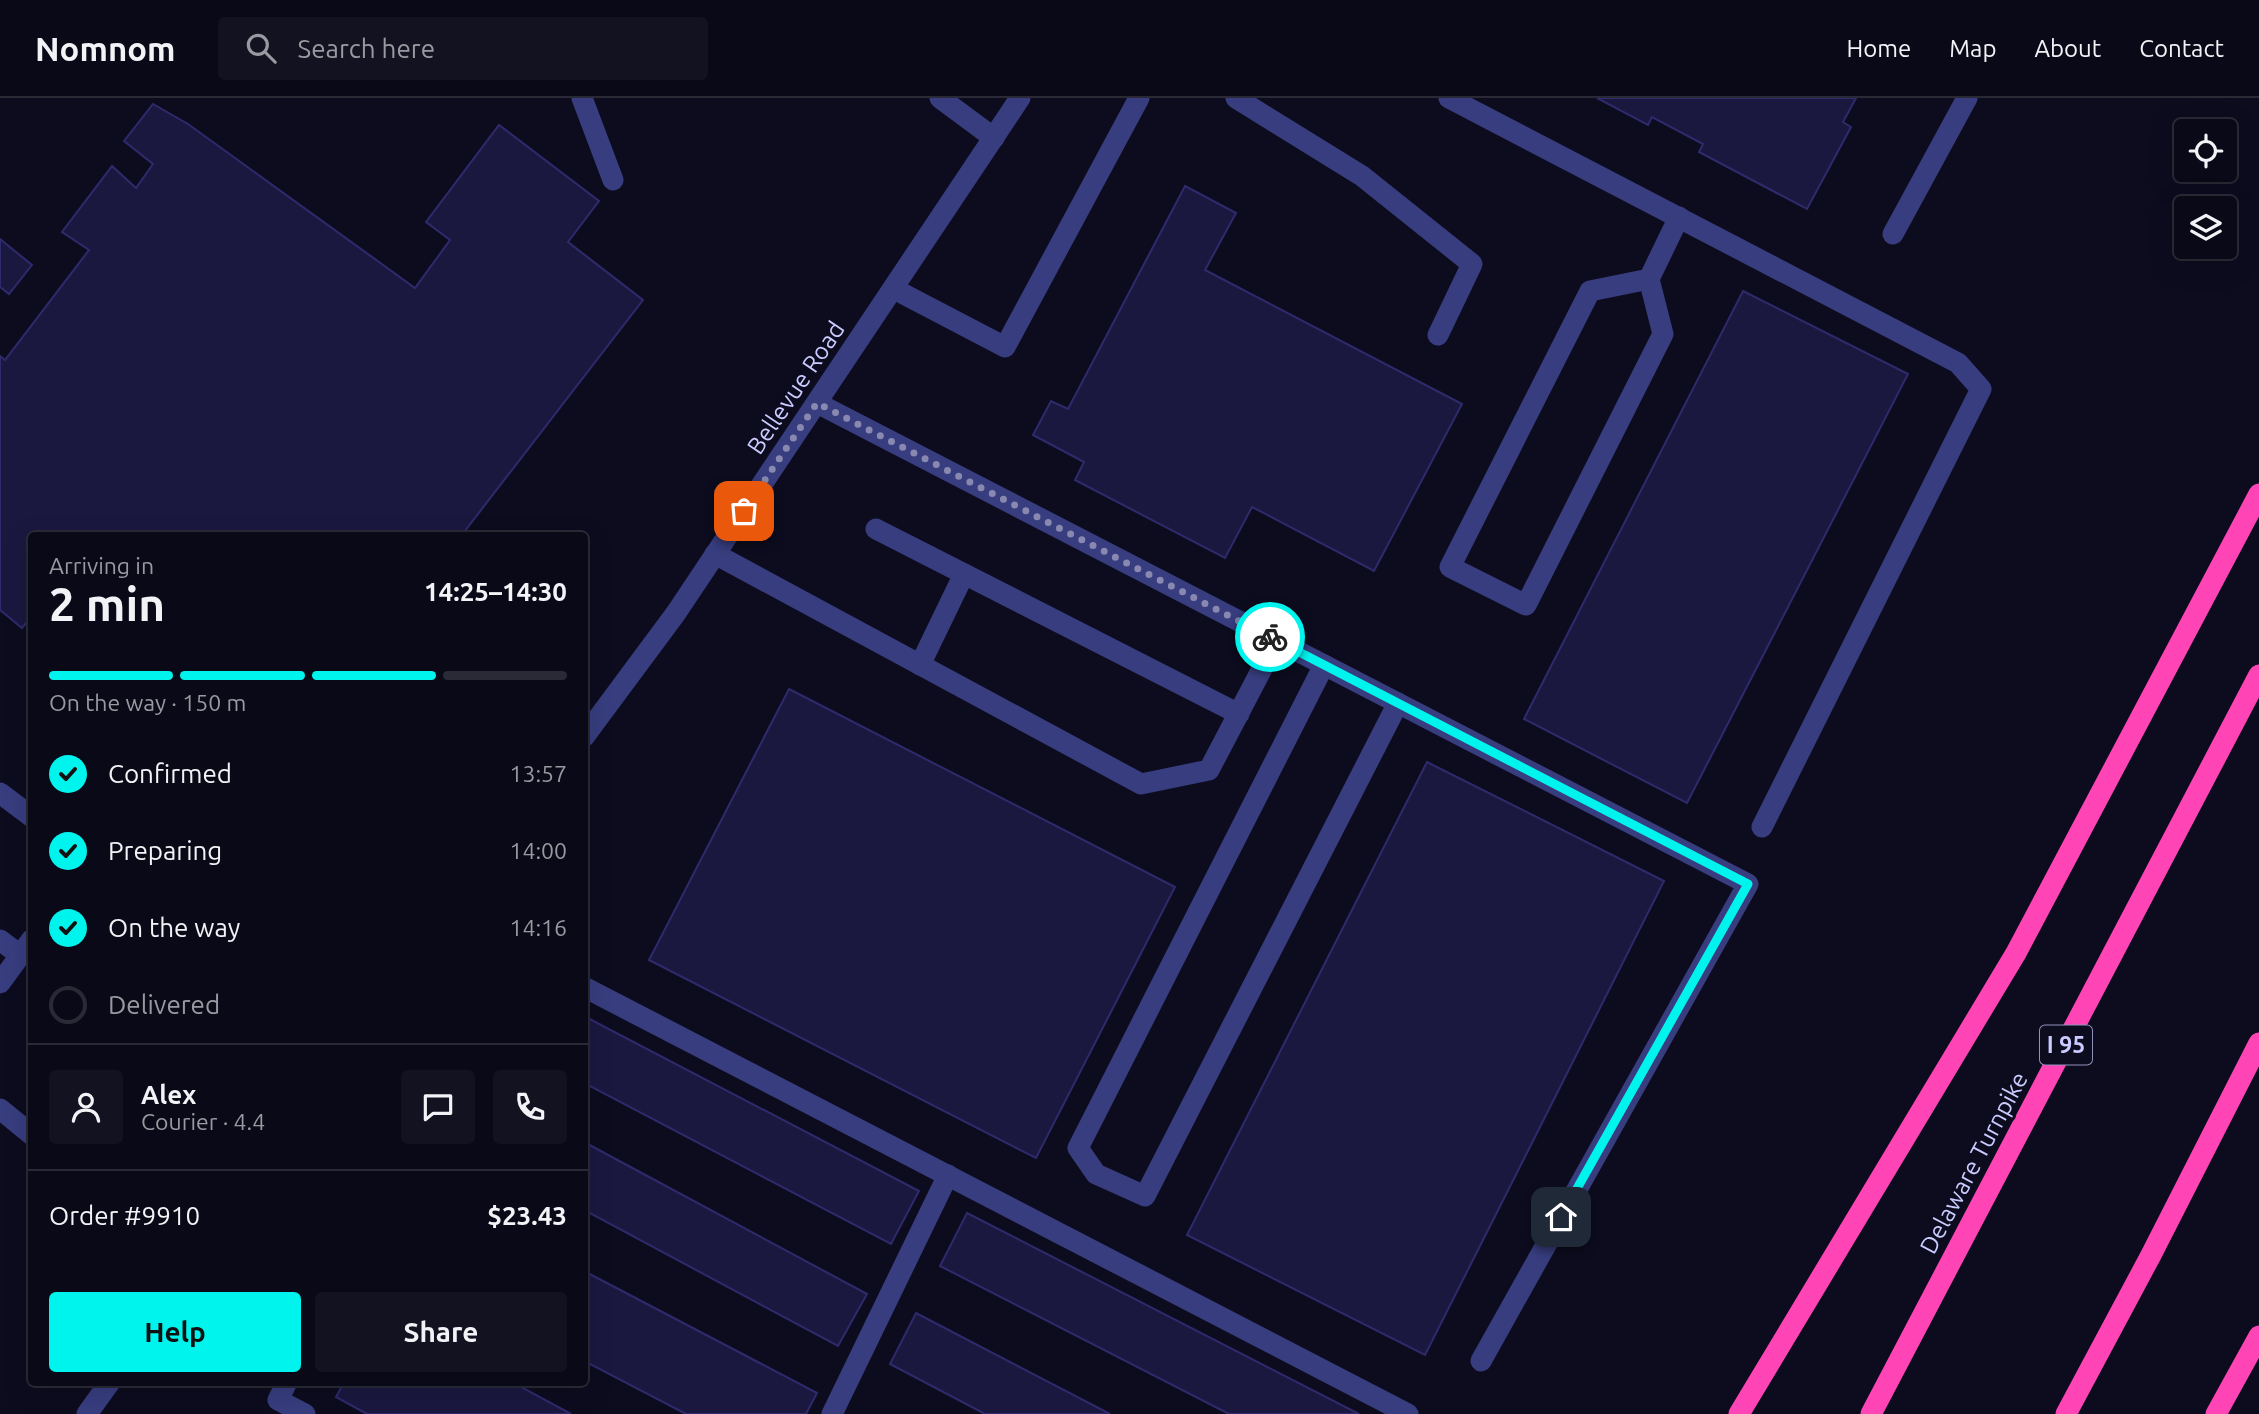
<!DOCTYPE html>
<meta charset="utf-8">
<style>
body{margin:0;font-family:Ubuntu,sans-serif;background:#131220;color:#f1f3f6;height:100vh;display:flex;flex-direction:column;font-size:26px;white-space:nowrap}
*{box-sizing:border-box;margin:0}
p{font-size:23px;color:#999aa1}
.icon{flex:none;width:38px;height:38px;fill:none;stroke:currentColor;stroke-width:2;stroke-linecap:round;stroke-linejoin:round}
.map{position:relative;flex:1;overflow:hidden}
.sheet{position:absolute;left:28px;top:434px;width:560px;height:854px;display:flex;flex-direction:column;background:#0a0917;border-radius:7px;box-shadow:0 7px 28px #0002,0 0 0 2px #2a2a36}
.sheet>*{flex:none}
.buttons{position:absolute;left:2174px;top:21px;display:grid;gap:14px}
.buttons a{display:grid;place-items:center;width:63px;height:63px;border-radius:7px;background:#0a0917;box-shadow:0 7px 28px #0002,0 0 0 2px #2a2a36;font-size:35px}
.pin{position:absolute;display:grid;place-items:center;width:60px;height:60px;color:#fff;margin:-30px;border-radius:14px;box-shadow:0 4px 10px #0006}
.courier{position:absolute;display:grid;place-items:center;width:70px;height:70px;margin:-35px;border:5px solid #00f4ee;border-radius:50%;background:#fff;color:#222;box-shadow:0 2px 9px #0007}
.headline em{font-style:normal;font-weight:700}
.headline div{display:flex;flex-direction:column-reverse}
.headline{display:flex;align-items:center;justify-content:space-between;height:119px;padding:0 21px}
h1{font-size:46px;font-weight:700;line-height:52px}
.bar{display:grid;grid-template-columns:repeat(4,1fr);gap:10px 7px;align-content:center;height:84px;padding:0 21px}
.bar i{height:9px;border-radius:5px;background:#2a2a36}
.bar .active{background:#00f4ee}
.bar p{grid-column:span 4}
.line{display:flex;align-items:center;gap:18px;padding:0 21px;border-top:2px solid #2a2a36}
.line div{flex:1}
.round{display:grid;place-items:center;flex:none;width:74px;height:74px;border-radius:7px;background:#131220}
ol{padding:0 21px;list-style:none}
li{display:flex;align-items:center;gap:21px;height:77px}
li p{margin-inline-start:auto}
li .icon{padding:7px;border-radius:50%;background:#00f4ee;color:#111;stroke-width:4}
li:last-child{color:#999aa1}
li i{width:38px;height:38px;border:4px solid #2a2a36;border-radius:50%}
.cta{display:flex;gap:14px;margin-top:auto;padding:14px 21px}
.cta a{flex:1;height:80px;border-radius:7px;background:#00f4ee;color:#111;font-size:28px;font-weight:700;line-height:80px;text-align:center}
.cta a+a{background:#131220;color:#f1f3f6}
header{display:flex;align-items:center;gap:42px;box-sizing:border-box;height:98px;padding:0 35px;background:#0a0917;border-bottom:2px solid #2a2a36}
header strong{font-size:33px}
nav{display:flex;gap:38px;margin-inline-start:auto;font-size:24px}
.search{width:490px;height:63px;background:#131220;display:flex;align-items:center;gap:18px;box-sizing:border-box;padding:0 24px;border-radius:7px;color:#999aa1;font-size:26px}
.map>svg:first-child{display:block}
</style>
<header>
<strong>Nomnom</strong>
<div class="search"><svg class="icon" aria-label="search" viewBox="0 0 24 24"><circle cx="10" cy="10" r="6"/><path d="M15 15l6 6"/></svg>Search here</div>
<nav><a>Home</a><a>Map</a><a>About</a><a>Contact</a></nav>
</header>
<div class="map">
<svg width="2259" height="1316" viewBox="0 0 2259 1316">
<rect width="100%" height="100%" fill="#0d0c1f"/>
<g fill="#1b1840" stroke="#2f2a6c" stroke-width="2">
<path d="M1597,0H1856L1843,24L1851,29L1807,111L1699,54L1703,46L1652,19L1648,27Z"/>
<path d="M153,6L188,26L415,190L450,142L426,124L499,27L599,103L568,144L643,202L461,438H32V518L22,530L0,512V258L5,262L89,152L62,134L112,68L136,90L153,66L124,43Z"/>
<path d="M1185,88L1236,115L1205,172L1462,306L1374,473L1252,409L1225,460L1075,382L1084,364L1033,337L1051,303L1068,311Z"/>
<path d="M0,141L32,167L9,196L0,189Z"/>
<path d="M1743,193L1908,276L1687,705L1524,621Z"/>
<path d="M789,591L1175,789L1036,1060L649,862Z"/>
<path d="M1427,664L1664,783L1425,1257L1187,1137Z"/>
<path d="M584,918L919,1093L891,1146L584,985Z"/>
<path d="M584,1044L867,1196L838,1248L584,1112Z"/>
<path d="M967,1115L1359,1316H1229L940,1168Z"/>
<path d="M584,1173L817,1295L806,1316H686L584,1263Z"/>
<path d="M916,1215L1110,1316H985L890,1266Z"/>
<path d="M344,1284H512L571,1316H367L336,1299Z"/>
</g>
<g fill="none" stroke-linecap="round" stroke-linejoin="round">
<g stroke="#373d7e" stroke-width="21">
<path d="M582,0L613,82"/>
<path d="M940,0L994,40"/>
<path d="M1236,0L1362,78L1472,166L1438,237"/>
<path d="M1449,0L1958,265L1981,291L1762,729"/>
<path d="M1893,136L1967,0"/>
<path d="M1649,181L1590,193L1450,469L1526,507L1663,236L1649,181L1679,119"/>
<path d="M894,191L1005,249L1139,0"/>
<path d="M817,305L1748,786L1481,1263"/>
<path d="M876,431L1239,616"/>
<path d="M715,456L1141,686L1209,672L1277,542"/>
<path d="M920,567L964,476"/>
<path d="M1324,567L1078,1050L1096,1076L1145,1098L1398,605"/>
<path d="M0,695L32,719"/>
<path d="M0,842L20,857"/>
<path d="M0,885L32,841"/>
<path d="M584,889L1408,1316"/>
<path d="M0,1011L32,1037"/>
<path d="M287,1284L278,1302L305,1316"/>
<path d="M832,1316L948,1077"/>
</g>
<g stroke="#373d7e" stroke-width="21">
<path d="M584,639L676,515L1020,0"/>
<path d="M87,1316L110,1284"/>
</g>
<g stroke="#ff45b6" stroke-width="21">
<path d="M1739,1316L2016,855L2259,396"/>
<path d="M1871,1316L2259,577"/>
<path d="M2066,1316L2151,1157L2259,945"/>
<path d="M2216,1316L2259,1238"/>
</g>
</g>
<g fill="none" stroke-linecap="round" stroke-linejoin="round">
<path stroke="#8888b1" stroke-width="7" stroke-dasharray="0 12.6" d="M744,413L817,305L1270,539"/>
<path stroke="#00f4ee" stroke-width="9" d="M1270,539L1748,786L1561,1119"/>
</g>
<g text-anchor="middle" stroke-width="6" stroke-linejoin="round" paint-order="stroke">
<rect fill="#0d0c1f" stroke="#9192bc" stroke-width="2" x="2040" y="927.5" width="52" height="39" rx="5"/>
<g font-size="23" font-weight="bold" fill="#cacbff">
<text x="2066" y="955">I 95</text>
</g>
<g font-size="24" fill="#cacbff" stroke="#0d0c1f">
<text transform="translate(796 290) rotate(-56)" y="8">Bellevue Road</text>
<text transform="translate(1974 1065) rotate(-62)" y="8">Delaware Turnpike</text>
</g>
</g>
</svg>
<div class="buttons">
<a><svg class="icon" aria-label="locate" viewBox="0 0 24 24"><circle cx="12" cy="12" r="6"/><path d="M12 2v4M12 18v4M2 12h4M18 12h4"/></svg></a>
<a><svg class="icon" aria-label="layers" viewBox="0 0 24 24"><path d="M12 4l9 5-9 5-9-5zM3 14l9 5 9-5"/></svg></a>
</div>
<div class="pin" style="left:744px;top:413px;background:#ea580c"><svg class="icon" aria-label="bag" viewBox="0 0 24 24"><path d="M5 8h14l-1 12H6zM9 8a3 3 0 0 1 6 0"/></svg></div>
<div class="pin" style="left:1561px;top:1119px;background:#1f2937"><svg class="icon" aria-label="home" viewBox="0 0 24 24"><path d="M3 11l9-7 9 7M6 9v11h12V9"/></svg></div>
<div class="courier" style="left:1270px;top:539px"><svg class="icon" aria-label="bike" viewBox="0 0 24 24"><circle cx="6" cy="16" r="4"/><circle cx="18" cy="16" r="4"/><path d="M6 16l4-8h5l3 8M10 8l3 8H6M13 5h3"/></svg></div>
<section class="sheet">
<div class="headline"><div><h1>2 min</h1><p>Arriving in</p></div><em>14:25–14:30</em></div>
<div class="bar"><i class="active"></i><i class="active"></i><i class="active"></i><i></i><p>On the way · 150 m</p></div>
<ol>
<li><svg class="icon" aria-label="check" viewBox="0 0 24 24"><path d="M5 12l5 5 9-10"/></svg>Confirmed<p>13:57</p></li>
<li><svg class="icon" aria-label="check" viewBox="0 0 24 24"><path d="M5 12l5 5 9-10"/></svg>Preparing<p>14:00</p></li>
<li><svg class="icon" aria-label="check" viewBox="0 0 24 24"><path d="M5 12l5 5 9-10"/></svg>On the way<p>14:16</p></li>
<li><i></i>Delivered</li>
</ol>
<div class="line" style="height:126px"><a class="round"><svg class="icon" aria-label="person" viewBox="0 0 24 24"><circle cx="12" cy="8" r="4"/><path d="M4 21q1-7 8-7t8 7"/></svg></a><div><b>Alex</b><p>Courier · 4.4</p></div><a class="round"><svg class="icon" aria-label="chat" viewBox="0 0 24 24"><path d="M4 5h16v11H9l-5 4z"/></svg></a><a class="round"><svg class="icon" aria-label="phone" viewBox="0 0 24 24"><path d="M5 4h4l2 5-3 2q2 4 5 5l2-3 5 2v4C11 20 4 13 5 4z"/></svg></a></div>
<div class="line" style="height:91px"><div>Order #9910</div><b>$23.43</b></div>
<div class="cta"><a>Help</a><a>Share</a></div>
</section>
</div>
